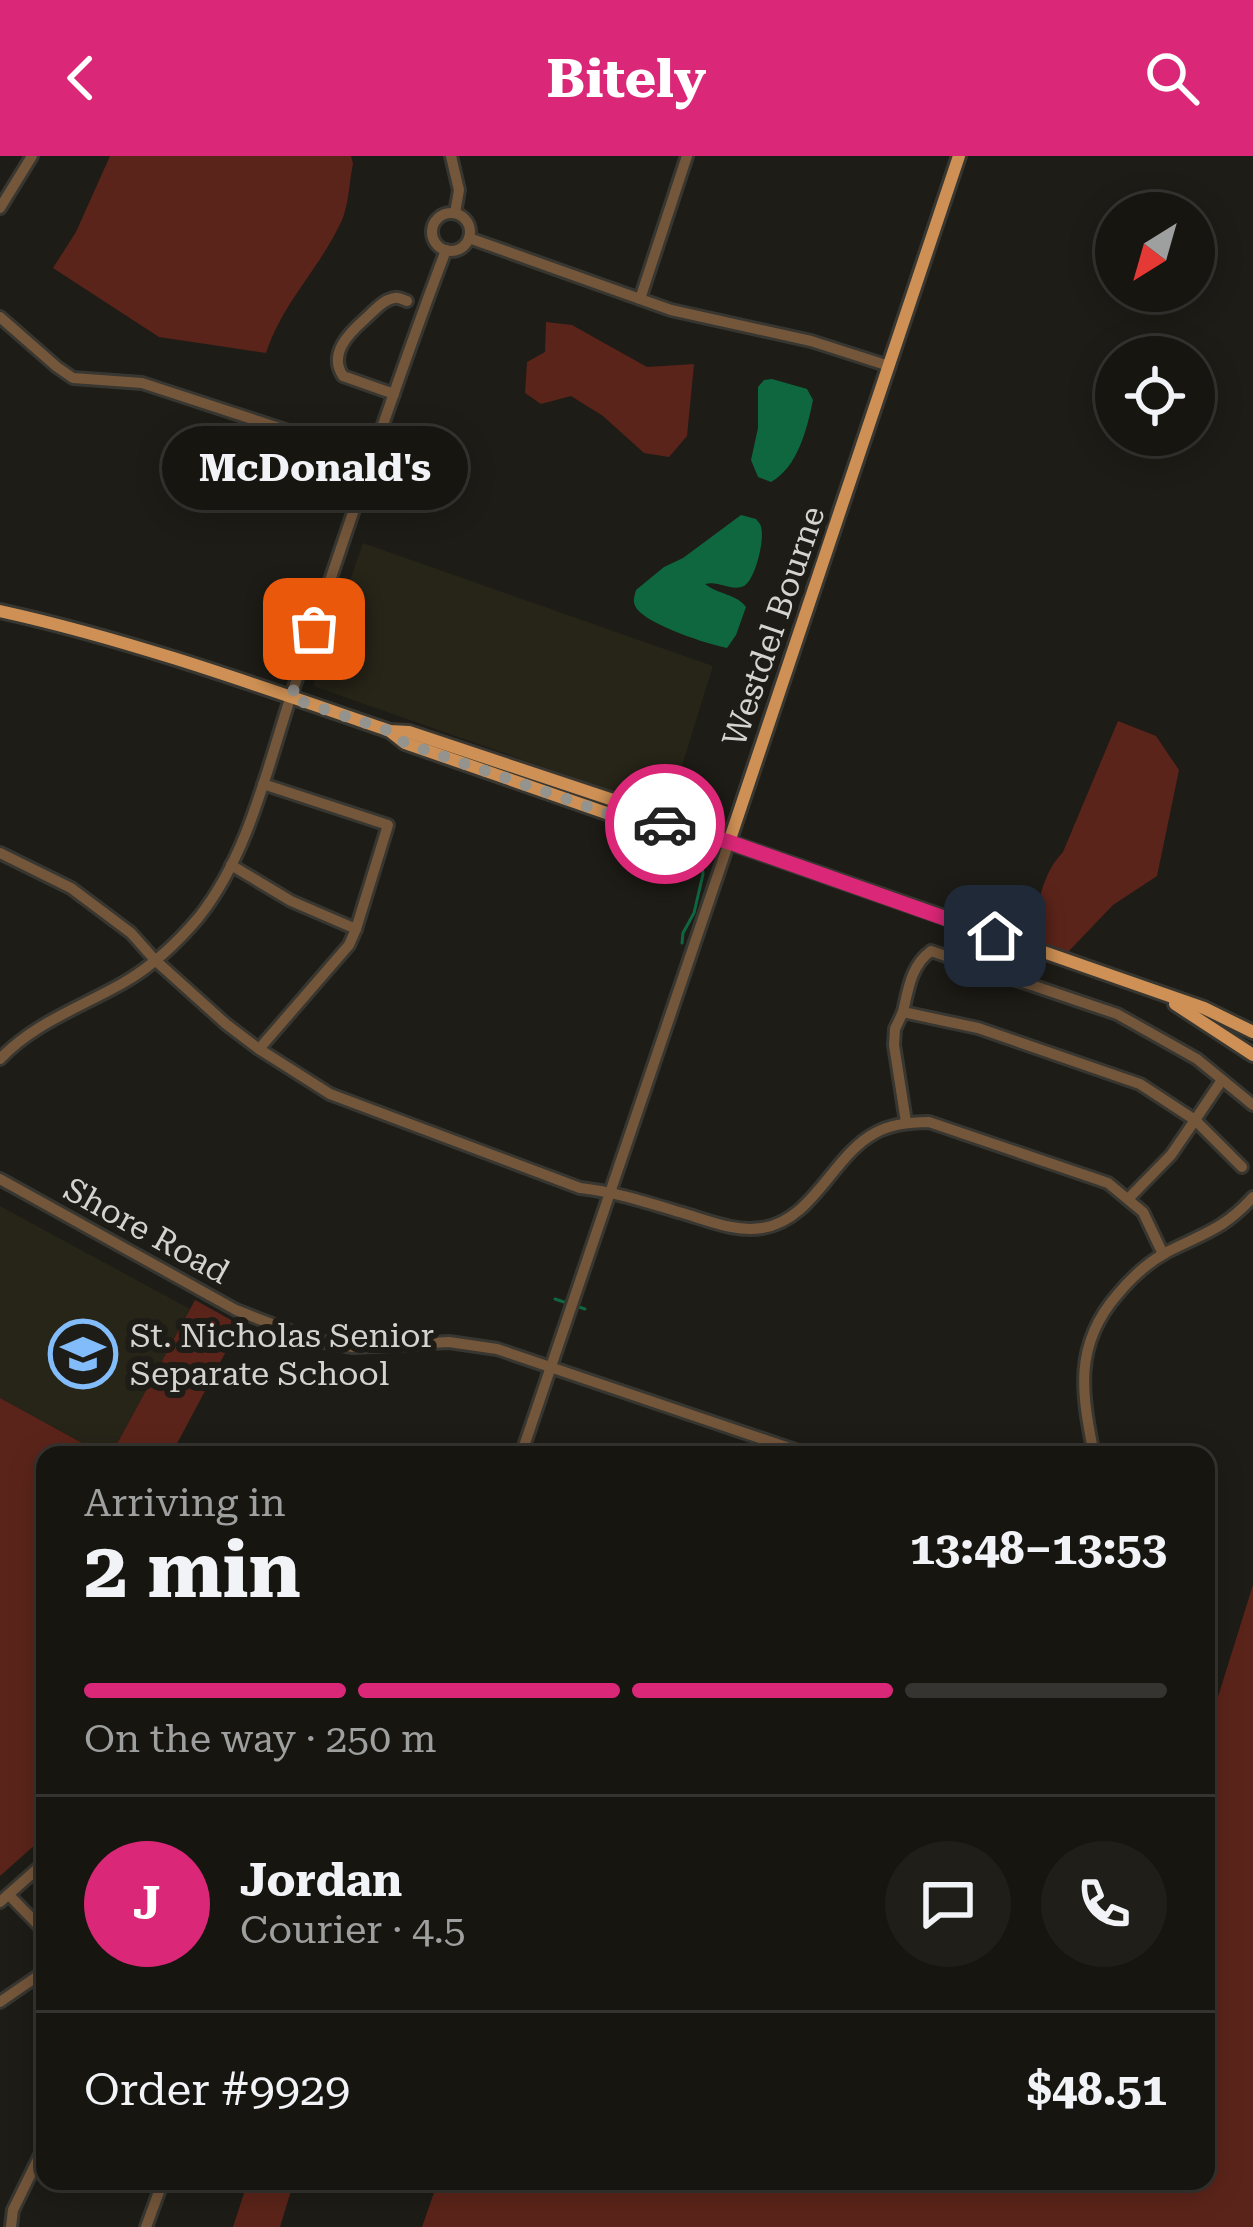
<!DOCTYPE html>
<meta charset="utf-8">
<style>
body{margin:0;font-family:"Roboto Serif",serif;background:#1f1e19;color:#f1f3f6;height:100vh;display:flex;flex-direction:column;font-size:45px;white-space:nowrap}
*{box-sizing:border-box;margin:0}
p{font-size:39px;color:#9e9f9f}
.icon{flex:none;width:66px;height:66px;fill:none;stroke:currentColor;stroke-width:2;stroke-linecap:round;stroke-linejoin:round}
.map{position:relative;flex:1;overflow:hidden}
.side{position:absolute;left:36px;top:1290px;width:1179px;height:744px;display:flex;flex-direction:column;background:#161510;border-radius:24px;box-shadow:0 6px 30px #0003,0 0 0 3px #353430}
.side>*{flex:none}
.needle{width:78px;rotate:217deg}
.tools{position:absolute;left:1095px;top:36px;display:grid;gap:24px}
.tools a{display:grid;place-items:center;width:120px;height:120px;border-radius:50%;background:#161510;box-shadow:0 6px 30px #0003,0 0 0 3px #353430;font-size:60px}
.pin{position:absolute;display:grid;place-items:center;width:102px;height:102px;color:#fff;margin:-51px;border-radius:24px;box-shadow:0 6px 18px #0006}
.courier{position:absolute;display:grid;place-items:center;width:120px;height:120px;margin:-60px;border:9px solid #db2777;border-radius:50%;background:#fff;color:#222;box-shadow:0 3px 15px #0007}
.bubble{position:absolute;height:84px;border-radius:42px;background:#161510;box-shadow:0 6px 30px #0003,0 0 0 3px #353430;font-size:39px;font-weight:700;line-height:84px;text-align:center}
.headline em{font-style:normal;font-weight:700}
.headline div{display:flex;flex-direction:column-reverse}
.headline{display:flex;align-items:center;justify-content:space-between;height:204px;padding:0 48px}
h1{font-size:78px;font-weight:700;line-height:90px}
.bar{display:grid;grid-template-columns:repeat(4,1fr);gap:18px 12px;align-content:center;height:144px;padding:0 48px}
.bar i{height:15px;border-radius:9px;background:#353430}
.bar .active{background:#db2777}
.bar p{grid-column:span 4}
.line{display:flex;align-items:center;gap:30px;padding:0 48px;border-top:3px solid #353430}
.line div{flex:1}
.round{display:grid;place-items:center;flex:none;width:126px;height:126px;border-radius:63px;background:#1f1e19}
header{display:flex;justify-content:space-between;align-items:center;height:156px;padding:0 48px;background:#db2777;color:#fff;font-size:54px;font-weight:700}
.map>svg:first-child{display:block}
</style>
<header><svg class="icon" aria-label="back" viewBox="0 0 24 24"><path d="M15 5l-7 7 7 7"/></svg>Bitely<svg class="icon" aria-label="search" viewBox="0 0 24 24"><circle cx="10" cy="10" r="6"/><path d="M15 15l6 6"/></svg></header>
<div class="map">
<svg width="1253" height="2071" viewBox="0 0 1253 2071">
<rect width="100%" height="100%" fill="#1d1c16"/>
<g fill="#272418">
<path d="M363,387L713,510L668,655L313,530Z"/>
<path d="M0,1050L190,1153L111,1299H104L0,1242Z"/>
</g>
<g fill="#5b241a">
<path d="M110,0H351L353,8C349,26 349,48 342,64C319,114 284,144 266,197L159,181L53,112L76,76Z"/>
<path d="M546,166L572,169L647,211L694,208L687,280L669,301L644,297L603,260L571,240L541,248L525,237L527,206L545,196Z"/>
<path d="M1118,565L1156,580L1179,614L1157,720L1113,749L1067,797L1034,782C1037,751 1041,719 1063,696Z"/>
<path d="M195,1144L240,1169L171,1299H111Z"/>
<path d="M0,1242L104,1299H45V1680L0,1720Z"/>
<path d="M1253,1429V2071H422L438,2025H1206V1579Z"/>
<path d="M248,2025H294L280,2071H233Z"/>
</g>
<g fill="#0f673f">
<path d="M772,223L807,233L813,244C807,273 798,311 771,326L758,321L751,304L758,272V231L764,224Z"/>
<path d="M741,359L756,363C758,366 761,368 761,371C765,384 755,424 744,430C731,436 719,424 705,428C717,438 737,438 746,451L736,479L727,492C707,488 649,469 637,453C632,446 634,442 636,434L664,411L683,402Z"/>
</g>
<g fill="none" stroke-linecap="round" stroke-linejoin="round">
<g stroke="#0f673f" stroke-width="3">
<path d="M682,787L683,777L694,757L703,718L701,698L706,687"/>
<path d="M555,1143L585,1153"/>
</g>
<defs>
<g id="minor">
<path d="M451,0L459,34L455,57"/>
<path d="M0,52L32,0"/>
<circle cx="451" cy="76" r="19"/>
<path d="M469,82L671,154L811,185L889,210"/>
<path d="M640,143L687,0"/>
<path d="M0,161L57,211L73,222L142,227L371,302"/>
<path d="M394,238L343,220C328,198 349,177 365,163C372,157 380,147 388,144C397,140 399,142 407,145"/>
<path d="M0,697L71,732L131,777L155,804L226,868L259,893L330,938L580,1032C617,1036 652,1048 689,1059C712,1066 737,1076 762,1072C814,1064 832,1000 875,977C891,968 910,966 929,966L1108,1027L1143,1056L1163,1098"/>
<path d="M231,709L291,745L356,773L388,669L263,628"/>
<path d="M903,856L895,873L894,889L906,966"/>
<path d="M259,893L349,789L356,773"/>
<path d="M0,903C34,867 81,851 123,827C151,811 178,786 199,761C248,699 266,616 290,543C341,393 390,242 446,94"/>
<path d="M1222,924L1195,964L1140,928L978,872L903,856C908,834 911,809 931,795L1117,858L1197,903L1253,949"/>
<path d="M0,1023L236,1154L313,1184L353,1191L449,1186L497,1193L810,1299"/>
<path d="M1129,1042L1171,999L1195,964L1242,1011"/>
<path d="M521,1299L729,686"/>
<path d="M1094,1299C1082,1238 1073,1190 1117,1139C1131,1122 1147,1107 1167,1096C1204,1077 1223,1074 1253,1041"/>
<path d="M9,1739L45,1776"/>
<path d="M0,1746L45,1706"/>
<path d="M0,1846L45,1815"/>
<path d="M11,2071L13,2054L45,1989"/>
<path d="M146,2071L163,2025"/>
</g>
<g id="major">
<path d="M0,455C132,484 262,531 390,575L409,576L643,654L653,665L729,686L1204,852L1253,876"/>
<path d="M391,576L405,587L638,668L653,665"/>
<path d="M729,686L959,0"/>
<path d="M1175,848L1253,899"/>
</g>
</defs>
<use href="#minor" stroke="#373630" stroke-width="16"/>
<use href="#major" stroke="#373630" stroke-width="18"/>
<use href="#minor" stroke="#74563a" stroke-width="10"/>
<use href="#major" stroke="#ce9054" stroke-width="12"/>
</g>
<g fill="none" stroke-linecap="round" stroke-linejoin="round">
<path stroke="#94938e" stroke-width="12" stroke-dasharray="0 21.6" d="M314,473L291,542L390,575L405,587L638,668L653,664L665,668"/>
<path stroke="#db2777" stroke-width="15" d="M665,668L729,686L995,780"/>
</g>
<defs>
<symbol id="school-ring" viewBox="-11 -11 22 22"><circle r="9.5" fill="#1d1c16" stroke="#83bcfb" stroke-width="1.5"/><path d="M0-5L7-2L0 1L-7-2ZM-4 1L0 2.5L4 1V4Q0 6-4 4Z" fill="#83bcfb"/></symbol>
</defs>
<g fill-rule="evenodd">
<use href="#school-ring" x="45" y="1160" width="76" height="76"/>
</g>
<g text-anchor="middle" stroke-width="12" stroke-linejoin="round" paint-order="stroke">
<g font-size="33" fill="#d4d3cf" stroke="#1d1c16">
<text transform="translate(773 470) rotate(-71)" y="12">Westdel Bourne</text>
<text transform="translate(147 1074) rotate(29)" y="12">Shore Road</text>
</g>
<g font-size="33" fill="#d4d3cf" stroke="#1d1c16" text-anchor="start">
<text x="130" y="1191">St. Nicholas Senior<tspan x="130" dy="38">Separate School</tspan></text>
</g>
</g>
</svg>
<div class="tools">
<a><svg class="needle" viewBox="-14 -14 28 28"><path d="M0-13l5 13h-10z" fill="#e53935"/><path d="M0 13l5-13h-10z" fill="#9e9f9f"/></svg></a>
<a><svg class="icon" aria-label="locate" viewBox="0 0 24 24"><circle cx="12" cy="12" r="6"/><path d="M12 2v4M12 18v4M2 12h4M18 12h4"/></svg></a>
</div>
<div class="pin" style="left:314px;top:473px;background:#ea580c"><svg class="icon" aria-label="bag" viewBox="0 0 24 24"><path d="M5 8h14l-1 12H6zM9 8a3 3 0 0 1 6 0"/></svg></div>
<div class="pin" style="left:995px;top:780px;background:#1f2937"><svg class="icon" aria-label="home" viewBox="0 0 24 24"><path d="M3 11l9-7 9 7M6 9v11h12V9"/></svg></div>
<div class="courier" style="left:665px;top:668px"><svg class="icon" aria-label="car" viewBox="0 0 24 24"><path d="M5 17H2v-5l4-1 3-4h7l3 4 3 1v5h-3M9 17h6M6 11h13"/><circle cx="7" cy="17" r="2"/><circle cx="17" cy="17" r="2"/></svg></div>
<div class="bubble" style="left:162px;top:270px;width:306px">McDonald's</div>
<section class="side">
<div class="headline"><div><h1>2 min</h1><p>Arriving in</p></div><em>13:48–13:53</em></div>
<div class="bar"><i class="active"></i><i class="active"></i><i class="active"></i><i></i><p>On the way · 250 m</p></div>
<div class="line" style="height:216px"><b class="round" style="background:#db2777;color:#fff">J</b><div><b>Jordan</b><p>Courier · 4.5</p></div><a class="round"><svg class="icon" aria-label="chat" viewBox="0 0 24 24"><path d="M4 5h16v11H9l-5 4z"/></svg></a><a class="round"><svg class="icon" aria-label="phone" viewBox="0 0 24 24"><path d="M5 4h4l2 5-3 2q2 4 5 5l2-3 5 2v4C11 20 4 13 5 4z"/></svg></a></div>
<div class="line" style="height:156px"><div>Order #9929</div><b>$48.51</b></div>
</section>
</div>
